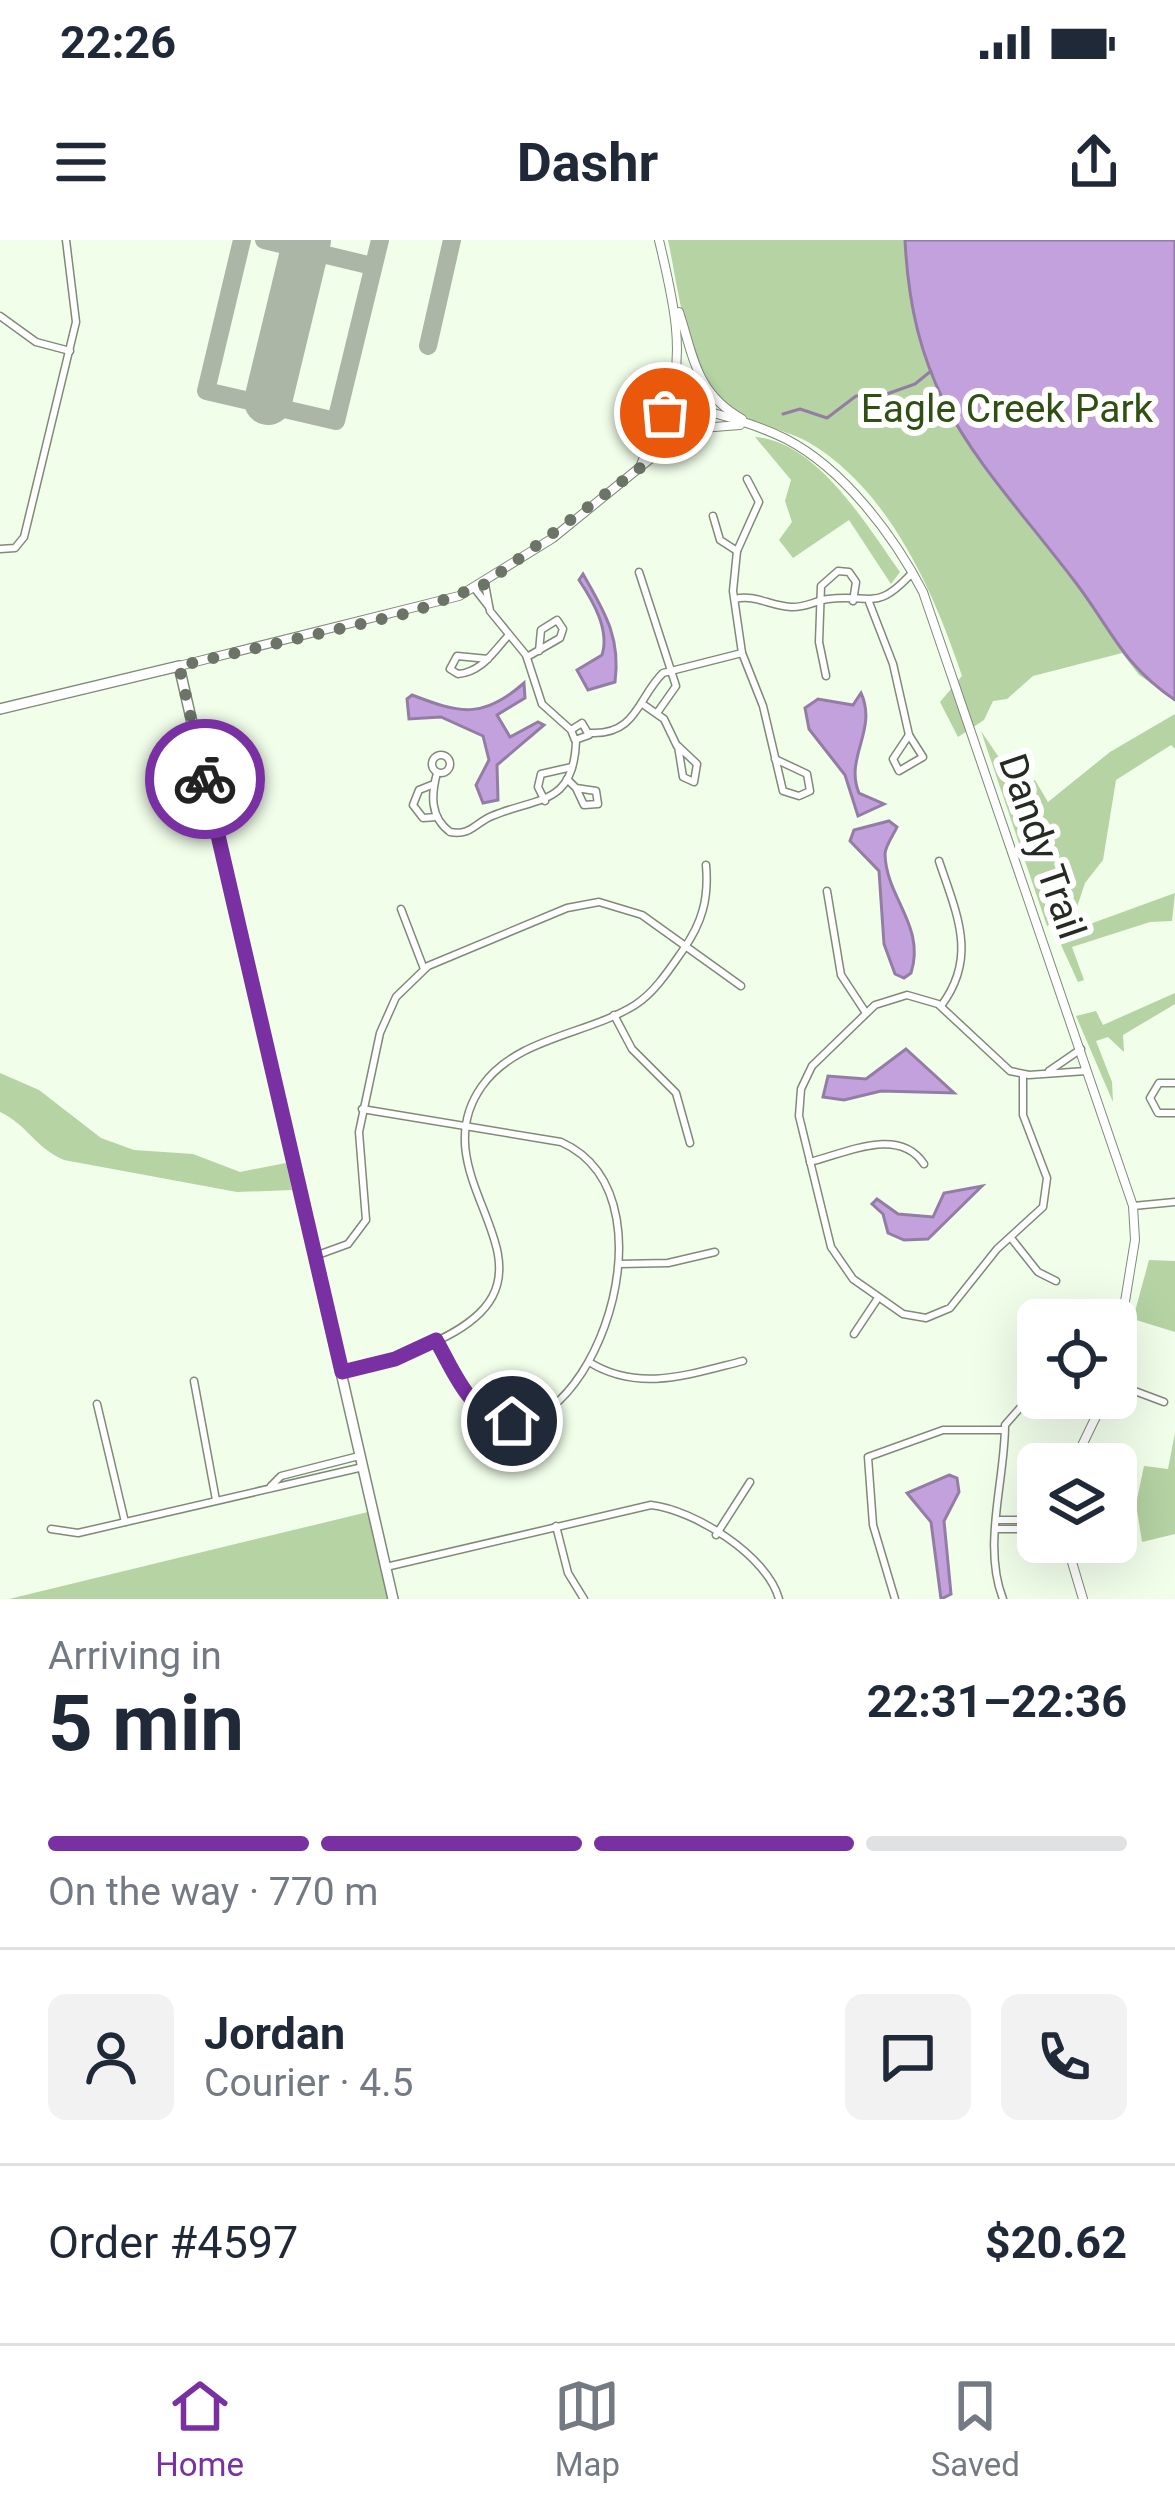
<!DOCTYPE html>
<meta charset="utf-8">
<style>
body{margin:0;font-family:Roboto,sans-serif;background:#f2f2f3;color:#1f2937;height:100vh;display:flex;flex-direction:column;font-size:45px;white-space:nowrap}
*{box-sizing:border-box;margin:0}
p{font-size:39px;color:#747a83}
.icon{flex:none;width:66px;height:66px;fill:none;stroke:currentColor;stroke-width:2;stroke-linecap:round;stroke-linejoin:round}
.map{position:relative;height:1359px;overflow:hidden}
.sheet{display:flex;flex-direction:column;background:#fff;flex:1}
.sheet>*{flex:none}
.controls{position:absolute;left:1017px;top:1059px;display:grid;gap:24px}
.controls a{display:grid;place-items:center;width:120px;height:120px;border-radius:18px;background:#fff;box-shadow:0 12px 48px #0002;font-size:60px}
.pin{position:absolute;display:grid;place-items:center;width:102px;height:102px;color:#fff;margin:-51px;border:6px solid #fff;border-radius:50%;box-shadow:0 3px 12px #0007}
.courier{position:absolute;display:grid;place-items:center;width:120px;height:120px;margin:-60px;border:9px solid #7930a2;border-radius:50%;background:#fff;color:#222;box-shadow:0 3px 15px #0007}
.head em{font-style:normal;font-weight:700}
.head div{display:flex;flex-direction:column-reverse}
.head{display:flex;align-items:center;justify-content:space-between;height:204px;padding:0 48px}
h1{font-size:78px;font-weight:700;line-height:90px}
.bar{display:grid;grid-template-columns:repeat(4,1fr);gap:18px 12px;align-content:center;height:144px;padding:0 48px}
.bar i{height:15px;border-radius:9px;background:#e0e1e3}
.bar .selected{background:#7930a2}
.bar p{grid-column:span 4}
.line{display:flex;align-items:center;gap:30px;padding:0 48px;border-top:3px solid #e0e1e3}
.line div{flex:1}
.round{display:grid;place-items:center;flex:none;width:126px;height:126px;border-radius:18px;background:#f2f2f3}
.status{display:flex;justify-content:space-between;align-items:center;height:84px;padding:0 60px;background:#fff;direction:ltr}
.status svg{height:33px;fill:currentColor}
header{display:flex;justify-content:space-between;align-items:center;height:156px;padding:0 48px;background:#fff;font-size:54px;font-weight:700}
.tab-bar{display:flex;justify-content:space-around;align-items:center;height:168px;border-top:3px solid #e0e1e3;background:#fff;font-size:33px;color:#747a83}
.tab-bar a{display:grid;justify-items:center;gap:6px}
.tab-bar .selected{color:#7930a2}
.map>svg:first-child{display:block}
</style>
<div class="status"><b>22:26</b><svg viewBox="0 0 49 12"><path d="M0 12V9h3v3zM5 12V6h3v6zM10 12V3h3v9zM15 12V0h3v12zM26 1h20v11H26zM47 4h2v5h-2z"/></svg></div>
<header><svg class="icon" aria-label="menu" viewBox="0 0 24 24"><path d="M4 6h16M4 12h16M4 18h16"/></svg>Dashr<svg class="icon" aria-label="share" viewBox="0 0 24 24"><path d="M12 15V3M7 8l5-5 5 5M5 13v7h14v-7"/></svg></header>
<div class="map">
<svg width="1175" height="1359" viewBox="0 0 1175 1359">
<rect width="100%" height="100%" fill="#f1feea"/>
<g fill="#b5d3a3">
<path d="M668,0H1175V459L1139,435L1122,413L1033,436L1007,459L993,461L984,480L958,497L940,462L962,436C934,352 889,249 808,202C782,188 747,184 725,163C685,124 679,51 668,0Z"/>
<path d="M755,197C817,201 867,286 900,332L891,344L849,280L793,318L779,300L792,282L785,261L791,240Z"/>
<path d="M1175,474V509L1171,505L1116,540L1103,620L1085,643L1077,667L1047,686L981,491L1019,547L1035,540L1048,562L1110,512Z"/>
<path d="M1175,653L1172,681L1150,682L1072,707L1084,740L1078,742L1057,696Z"/>
<path d="M1175,753V764L1123,795L1124,812L1108,797L1096,801L1112,842L1113,862L1076,776L1096,771L1103,785Z"/>
<path d="M0,833L39,850L101,898L134,910L193,914L240,932L286,923L292,950L237,952L64,920C34,907 28,885 0,872Z"/>
<path d="M1149,1020L1175,1021V1092L1133,1079Z"/>
<path d="M1175,1193V1294L1142,1302L1136,1264L1144,1226L1168,1229Z"/>
<path d="M372,1271L392,1359H9Z"/>
</g>
<g fill="#c3a1dd" stroke="#947da5" stroke-width="3">
<path d="M905,0H1175V460C1123,425 1113,392 1076,343C982,220 913,165 905,0Z"/>
<path d="M583,334C604,371 621,397 615,442L588,450L577,430L602,415C610,390 593,361 579,340Z"/>
<path d="M524,443L525,458L497,475L510,497L538,482L544,485L497,525L498,560L483,563L476,545L489,520L483,496L441,477L409,479L407,459L412,455C459,473 482,480 524,443Z"/>
<path d="M861,453C878,490 844,518 859,553L884,564L858,576L845,535L809,489L805,468L818,459L853,465Z"/>
<path d="M889,581L897,587C894,594 885,606 885,614C886,658 926,686 911,733L904,738L895,734L884,704L879,631L850,601L854,590Z"/>
<path d="M906,809L954,853L881,851L844,860L823,857L828,836L866,839Z"/>
<path d="M982,946L928,999L904,1000L888,993L883,974L872,964L877,959L898,974L933,977L944,953Z"/>
<path d="M949,1235L957,1238L959,1252L944,1281L951,1354L941,1359L931,1282L907,1253Z"/>
</g>
<g fill="none" stroke-linecap="round" stroke-linejoin="round">
<path stroke="#947da5" stroke-width="3" d="M783,174L800,169L827,178L856,156L884,155L915,144L931,131"/>
<g stroke="#abb6a6" stroke-width="18">
<path d="M242,0L206,151L336,181L380,0"/>
<path d="M264,0L368,25"/>
<path d="M428,106L452,0"/>
</g>
<path stroke="#abb6a6" stroke-width="48" d="M268,161L307,0"/>
<defs>
<g id="minor">
<path d="M0,76L36,102L70,111"/>
<path d="M747,239L759,262L737,311L733,351L742,413L763,466L783,551L799,556L810,551L807,534L775,519"/>
<path d="M713,276L720,300L737,311"/>
<path d="M0,309L15,308L24,297L76,82L66,0"/>
<path d="M639,332L676,446L657,473"/>
<path d="M485,344L490,371L526,415L542,464L571,490L575,500L589,495L582,483L571,490"/>
<path d="M475,349L489,367"/>
<path d="M735,359C755,354 770,366 791,367C804,368 815,361 828,359C873,354 876,372 912,333"/>
<path d="M869,362L893,424L909,495"/>
<path d="M527,417L560,398L563,389L557,380L541,390L539,411"/>
<path d="M488,419L457,416L450,429L458,434C482,432 493,412 508,396"/>
<path d="M826,436L819,402L821,346L838,331L849,332L856,342L853,361"/>
<path d="M644,465L664,479L677,506"/>
<path d="M591,493C637,495 638,457 663,433L742,413"/>
<path d="M909,495L923,517L899,531L893,519Z"/>
<path d="M678,506L697,524L694,542L683,537Z"/>
<circle cx="441" cy="524" r="9"/>
<path d="M437,533C431,555 430,577 450,592C471,596 475,583 492,576C537,557 574,566 576,501"/>
<path d="M567,539L576,548L596,551L598,564L584,565L576,548"/>
<path d="M434,544L419,550L413,565L423,578L437,577"/>
<path d="M545,561L538,547L541,534L572,527"/>
<path d="M939,621C957,675 978,717 941,766"/>
<path d="M827,651L841,735L866,773"/>
<path d="M401,669L424,729"/>
<path d="M614,775L632,809L676,853L690,903"/>
<path d="M1049,831L1081,809"/>
<path d="M1023,835V875L1047,938L1043,967L997,1009L950,1068L926,1078L903,1074L853,1039L831,1007L799,876L801,849L812,826L875,765L907,755L938,764L1010,831L1029,835L1086,831"/>
<path d="M1175,843H1159L1150,858L1158,873H1175"/>
<path d="M362,869L561,902C691,960 575,1244 480,1170C460,1154 448,1122 436,1100"/>
<path d="M810,922C846,913 899,886 924,924"/>
<path d="M1133,966L1175,962"/>
<path d="M1011,998L1038,1032L1056,1041"/>
<path d="M315,1016L348,1004L366,980L359,892L380,793L396,757L428,726L567,668L599,662L642,675L741,746"/>
<path d="M619,1024L668,1023L715,1012"/>
<path d="M854,1094L878,1058"/>
<path d="M589,1122C639,1153 690,1134 743,1121"/>
<path d="M342,1132C645,1059 402,959 482,846C517,797 587,795 635,765C655,752 669,730 683,710C702,683 709,659 706,625"/>
<path d="M194,1141L216,1260"/>
<path d="M1116,1144L1164,1162"/>
<path d="M97,1164L125,1282"/>
<path d="M271,1246L281,1236L359,1216"/>
<path d="M996,1280H1038"/>
<path d="M1116,1280H1127"/>
<path d="M556,1286L568,1333L584,1359"/>
<path d="M51,1289L78,1293L363,1227"/>
<path d="M996,1289H1038"/>
<path d="M716,1295L750,1242"/>
<path d="M386,1327L651,1265C694,1270 767,1315 779,1359"/>
<path d="M895,1359L873,1285L868,1217L943,1190H1004"/>
<path d="M1003,1359C982,1305 1005,1241 1005,1185L1028,1159"/>
</g>
<g id="tertiary">
<path d="M679,72C694,118 696,153 742,179"/>
<path d="M670,161C708,172 750,181 786,199C844,229 894,296 923,352L1133,966L1135,1000L1116,1117"/>
<path d="M640,227C648,206 660,188 668,167C687,111 672,56 659,0"/>
<path d="M179,426L459,356L553,298L671,202L701,188L740,185"/>
<path d="M1073,1224L1105,1158"/>
<path d="M1066,1302L1083,1359"/>
</g>
<path id="secondary" d="M0,469L179,426L393,1359"/>
</defs>
<use href="#minor" stroke="#7f8a78" stroke-width="9"/>
<use href="#tertiary" stroke="#7f8a78" stroke-width="10"/>
<use href="#secondary" stroke="#7f8a78" stroke-width="12"/>
<use href="#minor" stroke="#fff" stroke-width="6"/>
<use href="#tertiary" stroke="#fff" stroke-width="8"/>
<use href="#secondary" stroke="#fff" stroke-width="9"/>
</g>
<g fill="none" stroke-linecap="round" stroke-linejoin="round">
<path stroke="#6c7468" stroke-width="12" stroke-dasharray="0 21.6" d="M205,539L179,426L412,372L485,344L640,228L665,173"/>
<path stroke="#7930a2" stroke-width="15" d="M205,539L342,1132L395,1119L436,1100C455,1133 469,1176 512,1181"/>
</g>
<g text-anchor="middle" stroke-width="12" stroke-linejoin="round" paint-order="stroke">
<g font-size="39" fill="#2f5012" stroke="#fff">
<text x="1007" y="182">Eagle Creek Park</text>
</g>
<g font-size="39" fill="#252a22" stroke="#fff">
<text transform="translate(1043 606) rotate(71)" y="14">Dandy Trail</text>
</g>
</g>
</svg>
<div class="controls">
<a><svg class="icon" aria-label="locate" viewBox="0 0 24 24"><circle cx="12" cy="12" r="6"/><path d="M12 2v4M12 18v4M2 12h4M18 12h4"/></svg></a>
<a><svg class="icon" aria-label="layers" viewBox="0 0 24 24"><path d="M12 4l9 5-9 5-9-5zM3 14l9 5 9-5"/></svg></a>
</div>
<div class="pin" style="left:665px;top:173px;background:#ea580c"><svg class="icon" aria-label="bag" viewBox="0 0 24 24"><path d="M5 8h14l-1 12H6zM9 8a3 3 0 0 1 6 0"/></svg></div>
<div class="pin" style="left:512px;top:1181px;background:#1f2937"><svg class="icon" aria-label="home" viewBox="0 0 24 24"><path d="M3 11l9-7 9 7M6 9v11h12V9"/></svg></div>
<div class="courier" style="left:205px;top:539px"><svg class="icon" aria-label="bike" viewBox="0 0 24 24"><circle cx="6" cy="16" r="4"/><circle cx="18" cy="16" r="4"/><path d="M6 16l4-8h5l3 8M10 8l3 8H6M13 5h3"/></svg></div>
</div>
<section class="sheet">
<div class="head"><div><h1>5 min</h1><p>Arriving in</p></div><em>22:31–22:36</em></div>
<div class="bar"><i class="selected"></i><i class="selected"></i><i class="selected"></i><i></i><p>On the way · 770 m</p></div>
<div class="line" style="height:216px"><a class="round"><svg class="icon" aria-label="person" viewBox="0 0 24 24"><circle cx="12" cy="8" r="4"/><path d="M4 21q1-7 8-7t8 7"/></svg></a><div><b>Jordan</b><p>Courier · 4.5</p></div><a class="round"><svg class="icon" aria-label="chat" viewBox="0 0 24 24"><path d="M4 5h16v11H9l-5 4z"/></svg></a><a class="round"><svg class="icon" aria-label="phone" viewBox="0 0 24 24"><path d="M5 4h4l2 5-3 2q2 4 5 5l2-3 5 2v4C11 20 4 13 5 4z"/></svg></a></div>
<div class="line" style="height:156px"><div>Order #4597</div><b>$20.62</b></div>
</section>
<nav class="tab-bar">
<a class="selected"><svg class="icon" aria-label="home" viewBox="0 0 24 24"><path d="M3 11l9-7 9 7M6 9v11h12V9"/></svg>Home</a>
<a><svg class="icon" aria-label="map" viewBox="0 0 24 24"><path d="M3 6l6-2 6 2 6-2v14l-6 2-6-2-6 2zM9 4v14M15 6v14"/></svg>Map</a>
<a><svg class="icon" aria-label="saved" viewBox="0 0 24 24"><path d="M7 4h10v16l-5-4-5 4z"/></svg>Saved</a>
</nav>
